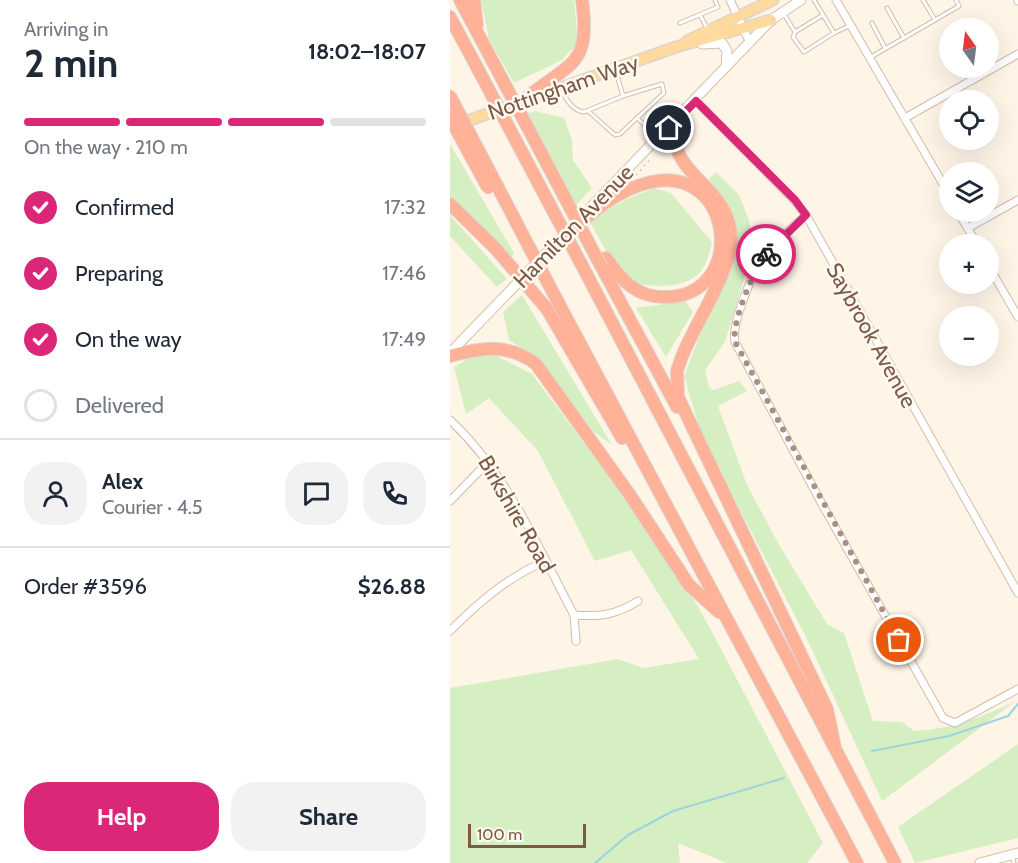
<!DOCTYPE html>
<meta charset="utf-8">
<style>
body{margin:0;font-family:Cabin,sans-serif;background:#f2f2f3;color:#1f2937;height:100vh;display:flex;flex-direction:column;font-size:22px;white-space:nowrap}
*{box-sizing:border-box;margin:0}
p{font-size:20px;color:#747a83}
.icon{flex:none;width:33px;height:33px;fill:none;stroke:currentColor;stroke-width:2;stroke-linecap:round;stroke-linejoin:round}
.map{position:relative;flex:1;overflow:hidden}
.details{display:flex;flex-direction:column;background:#fff;width:450px}
.details>*{flex:none}
.needle{width:39px;rotate:346deg}
.tools{position:absolute;left:489px;top:18px;display:grid;gap:12px}
.tools a{display:grid;place-items:center;width:60px;height:60px;border-radius:50%;background:#fff;box-shadow:0 6px 24px #0002;font-size:30px}
.scale{position:absolute;left:18px;bottom:15px;width:118px;box-sizing:border-box;padding-left:6px;border:3px solid #7c5a48;border-top:0;font-size:16px;line-height:21px;white-space:nowrap;color:#7c5a48;-webkit-text-stroke:4px #fff9f0;paint-order:stroke}
.pin{position:absolute;display:grid;place-items:center;width:51px;height:51px;color:#fff;margin:-26px;border:3px solid #fff;border-radius:50%;box-shadow:0 2px 6px #0007}
.courier{position:absolute;display:grid;place-items:center;width:60px;height:60px;margin:-30px;border:4px solid #db2777;border-radius:50%;background:#fff;color:#222;box-shadow:0 2px 8px #0007}
.summary em{font-style:normal;font-weight:700}
.summary div{display:flex;flex-direction:column-reverse}
.summary{display:flex;align-items:center;justify-content:space-between;height:102px;padding:0 24px}
h1{font-size:39px;font-weight:700;line-height:45px}
.bar{display:grid;grid-template-columns:repeat(4,1fr);gap:9px 6px;align-content:center;height:72px;padding:0 24px}
.bar i{height:8px;border-radius:4px;background:#e0e1e3}
.bar .selected{background:#db2777}
.bar p{grid-column:span 4}
.line{display:flex;align-items:center;gap:15px;padding:0 24px;border-top:2px solid #e0e1e3}
.line div{flex:1}
.round{display:grid;place-items:center;flex:none;width:63px;height:63px;border-radius:24px;background:#f2f2f3}
ol{padding:0 24px;list-style:none}
li{display:flex;align-items:center;gap:18px;height:66px}
li p{margin-inline-start:auto}
li .icon{padding:6px;border-radius:50%;background:#db2777;color:#fff;stroke-width:4}
li:last-child{color:#747a83}
li i{width:33px;height:33px;border:3px solid #e0e1e3;border-radius:50%}
.action{display:flex;gap:12px;margin-top:auto;padding:12px 24px}
.action a{flex:1;height:69px;border-radius:24px;background:#db2777;color:#fff;font-size:24px;font-weight:700;line-height:69px;text-align:center}
.action a+a{background:#f2f2f3;color:#1f2937}
main{display:flex;flex:1;min-height:0}
.map>svg:first-child{display:block}
</style>
<main>
<section class="details">
<div class="summary"><div><h1>2 min</h1><p>Arriving in</p></div><em>18:02–18:07</em></div>
<div class="bar"><i class="selected"></i><i class="selected"></i><i class="selected"></i><i></i><p>On the way · 210 m</p></div>
<ol>
<li><svg class="icon" aria-label="check" viewBox="0 0 24 24"><path d="M5 12l5 5 9-10"/></svg>Confirmed<p>17:32</p></li>
<li><svg class="icon" aria-label="check" viewBox="0 0 24 24"><path d="M5 12l5 5 9-10"/></svg>Preparing<p>17:46</p></li>
<li><svg class="icon" aria-label="check" viewBox="0 0 24 24"><path d="M5 12l5 5 9-10"/></svg>On the way<p>17:49</p></li>
<li><i></i>Delivered</li>
</ol>
<div class="line" style="height:108px"><a class="round"><svg class="icon" aria-label="person" viewBox="0 0 24 24"><circle cx="12" cy="8" r="4"/><path d="M4 21q1-7 8-7t8 7"/></svg></a><div><b>Alex</b><p>Courier · 4.5</p></div><a class="round"><svg class="icon" aria-label="chat" viewBox="0 0 24 24"><path d="M4 5h16v11H9l-5 4z"/></svg></a><a class="round"><svg class="icon" aria-label="phone" viewBox="0 0 24 24"><path d="M5 4h4l2 5-3 2q2 4 5 5l2-3 5 2v4C11 20 4 13 5 4z"/></svg></a></div>
<div class="line" style="height:78px"><div>Order #3596</div><b>$26.88</b></div>
<div class="action"><a>Help</a><a>Share</a></div>
</section>
<div class="map">
<svg width="568" height="863" viewBox="0 0 568 863">
<rect width="100%" height="100%" fill="#fff5e7"/>
<g fill="#d5efc3">
<path d="M31,0H124L128,43L112,60L64,83L39,39Z"/>
<path d="M85,111L114,118L122,140L123,160L142,188L126,205L76,114Z"/>
<path d="M0,144L64,253L60,260L0,200Z"/>
<path d="M266,172L289,195L299,220L303,250L275,342L255,370L259,388L264,390L289,381L297,391L268,406L297,485L328,543L377,624L394,633L423,721L452,722L464,731C504,729 530,717 566,701L432,801L357,639L252,437L234,376L285,245L257,181Z"/>
<path d="M204,188L221,193L262,242C260,250 258,258 255,265C242,290 207,287 185,284L158,254L139,221L175,200Z"/>
<path d="M0,215L57,279L47,287L0,236Z"/>
<path d="M72,295L162,445L144,432L90,361L59,340L53,312Z"/>
<path d="M235,301L243,312L216,357L186,308Z"/>
<path d="M26,354L45,355L82,374L215,550L260,628L373,843L357,863H277L228,843L230,863H0V688L168,659L193,668L249,659L181,550L145,561L88,451L39,398L16,414L4,367Z"/>
<path d="M568,744V838L465,863L448,827Z"/>
</g>
<g fill="none" stroke-linecap="round" stroke-linejoin="round">
<g stroke="#9ed4de" stroke-width="2">
<path d="M422,751L499,736L558,716L568,704"/>
<path d="M145,863L178,835L223,811L334,778"/>
</g>
<defs>
<g id="service">
<path d="M364,0L384,33L399,26"/>
<path d="M437,8L454,38"/>
<path d="M334,14L345,32L343,37L354,52L384,33"/>
<path d="M250,15L257,28"/>
<path d="M485,20L509,6L506,0"/>
<path d="M230,23L268,7L265,0"/>
<path d="M422,23L435,48"/>
<path d="M345,32L373,15"/>
<path d="M421,57L485,20L473,0"/>
<path d="M111,90C116,99 123,111 134,112L173,96L166,72"/>
<path d="M173,96L212,84L214,93L187,118L207,137"/>
<path d="M138,111L165,135L170,134L187,118"/>
<path d="M562,856L564,863"/>
</g>
<g id="minor">
<path d="M280,0L300,43"/>
<path d="M386,0L500,196"/>
<path d="M568,0V1"/>
<path d="M246,101L344,200L356,215L568,593"/>
<path d="M455,118L568,54"/>
<path d="M508,212L527,244"/>
<path d="M356,215C341,229 324,242 313,258C302,274 281,324 285,342L372,504L493,718L505,723L568,689"/>
<path d="M518,228L568,200"/>
<path d="M538,265L568,317"/>
<path d="M0,420C57,473 88,547 124,615C150,617 166,615 188,601"/>
<path d="M0,501L39,461"/>
<path d="M124,615L126,641"/>
<path d="M0,631C30,601 57,578 95,561"/>
</g>
<g id="secondary">
<path d="M252,44L272,43L277,51L276,67"/>
<path d="M139,209L321,20L351,0"/>
<path d="M0,353L102,247"/>
<path d="M530,863L568,853"/>
</g>
<g id="primary">
<path d="M237,41L323,0"/>
<path d="M6,125L226,47L321,20"/>
</g>
<g id="motorway">
<path d="M10,0L43,62"/>
<path d="M24,0L27,25"/>
<path d="M0,17L29,71"/>
<path d="M73,101C118,62 142,69 132,0"/>
<path d="M230,117C206,173 282,182 281,240C281,271 243,327 231,359L227,371L228,397L377,709L385,748"/>
<path d="M0,204L46,249"/>
<path d="M100,250C130,224 160,191 201,182C285,164 298,298 214,297C186,297 171,280 156,258"/>
<path d="M151,266L227,407"/>
<path d="M137,275L445,863"/>
<path d="M108,302L407,863"/>
<path d="M97,309L172,438"/>
<path d="M0,356C33,347 57,343 86,364L180,495L239,585L269,612"/>
</g>
</defs>
<use href="#service" stroke="#d3bcab" stroke-width="5"/>
<use href="#minor" stroke="#d3bcab" stroke-width="9"/>
<use href="#secondary" stroke="#d9bfaa" stroke-width="11"/>
<use href="#primary" stroke="#ddd4cf" stroke-width="13"/>
<use href="#motorway" stroke="#ddd4cf" stroke-width="14"/>
<path stroke="#ddb69e" stroke-width="1.5" stroke-dasharray="1.5 4.5" stroke-linecap="butt" d="M186,175L201,158"/>
<use href="#service" stroke="#fff" stroke-width="3"/>
<use href="#minor" stroke="#fff" stroke-width="7"/>
<use href="#secondary" stroke="#fff" stroke-width="9"/>
<use href="#primary" stroke="#ffda9e" stroke-width="10"/>
<use href="#motorway" stroke="#ffb298" stroke-width="12"/>
<defs>
<g id="motorway-bridge">
<path d="M43,62L151,266"/>
<path d="M29,71L137,275"/>
<path d="M0,96L108,302"/>
<path d="M0,118L38,188"/>
<path d="M46,249L97,309"/>
</g>
</defs>
<use href="#motorway-bridge" stroke="#ddd4cf" stroke-width="14" stroke-linecap="butt"/>
<use href="#motorway-bridge" stroke="#ffb298" stroke-width="12"/>
</g>
<g fill="none" stroke-linecap="round" stroke-linejoin="round">
<path stroke="#aa9080" stroke-width="6" stroke-dasharray="0 10.8" d="M316,254C304,269 281,323 285,342L449,640"/>
<path stroke="#db2777" stroke-width="8" d="M219,128L246,101L345,200L356,215L316,254"/>
</g>
<g text-anchor="middle" stroke-width="5" stroke-linejoin="round" paint-order="stroke">
<g font-size="22" fill="#7c5a48" stroke="#fff9f0">
<text transform="translate(113 87) rotate(-19)" y="8">Nottingham Way</text>
<text transform="translate(123 226) rotate(-46)" y="8">Hamilton Avenue</text>
<text transform="translate(422 335) rotate(61)" y="8">Saybrook Avenue</text>
<text transform="translate(67 514) rotate(60)" y="8">Birkshire Road</text>
</g>
</g>
</svg>
<div class="tools">
<a><svg class="needle" viewBox="-14 -14 28 28"><path d="M0-13l5 13h-10z" fill="#e53935"/><path d="M0 13l5-13h-10z" fill="#747a83"/></svg></a>
<a><svg class="icon" aria-label="locate" viewBox="0 0 24 24"><circle cx="12" cy="12" r="6"/><path d="M12 2v4M12 18v4M2 12h4M18 12h4"/></svg></a>
<a><svg class="icon" aria-label="layers" viewBox="0 0 24 24"><path d="M12 4l9 5-9 5-9-5zM3 14l9 5 9-5"/></svg></a>
<a>+</a>
<a>−</a>
</div>
<div class="scale">100 m</div>
<div class="pin" style="left:449px;top:640px;background:#ea580c"><svg class="icon" aria-label="bag" viewBox="0 0 24 24"><path d="M5 8h14l-1 12H6zM9 8a3 3 0 0 1 6 0"/></svg></div>
<div class="pin" style="left:219px;top:128px;background:#1f2937"><svg class="icon" aria-label="home" viewBox="0 0 24 24"><path d="M3 11l9-7 9 7M6 9v11h12V9"/></svg></div>
<div class="courier" style="left:316px;top:254px"><svg class="icon" aria-label="bike" viewBox="0 0 24 24"><circle cx="6" cy="16" r="4"/><circle cx="18" cy="16" r="4"/><path d="M6 16l4-8h5l3 8M10 8l3 8H6M13 5h3"/></svg></div>
</div>
</main>
